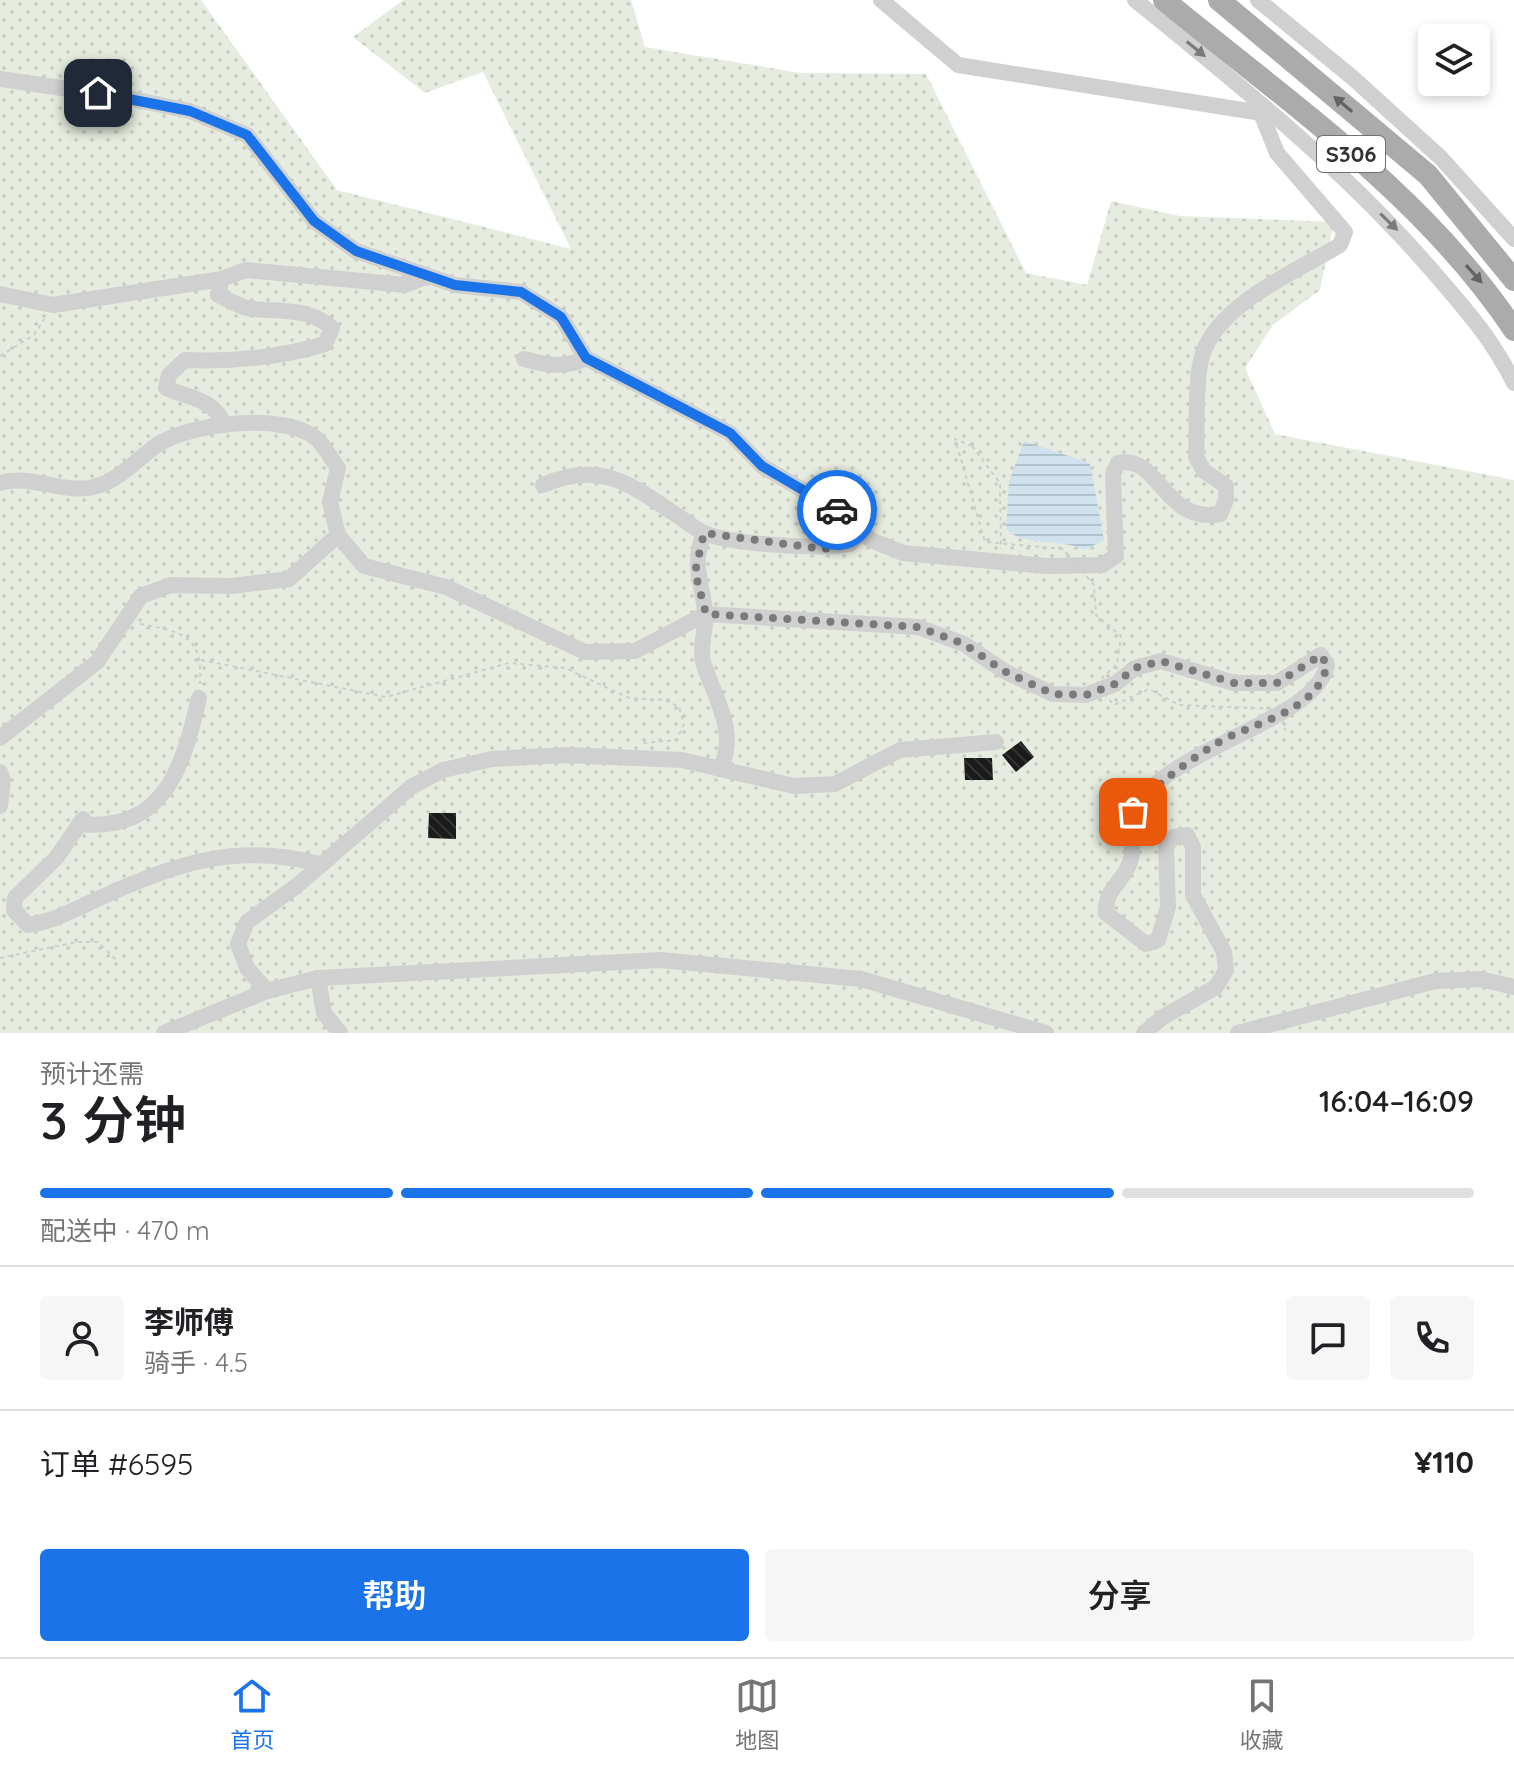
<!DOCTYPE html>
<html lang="zh">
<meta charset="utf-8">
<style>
body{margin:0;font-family:Quicksand,"Noto Sans SC",sans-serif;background:#f6f6f6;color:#202124;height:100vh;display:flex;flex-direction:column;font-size:30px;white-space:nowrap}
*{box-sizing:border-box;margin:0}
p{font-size:26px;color:#757577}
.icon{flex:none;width:44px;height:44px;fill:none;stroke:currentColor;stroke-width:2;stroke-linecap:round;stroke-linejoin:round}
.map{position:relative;height:1033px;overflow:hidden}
.panel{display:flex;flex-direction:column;background:#fff;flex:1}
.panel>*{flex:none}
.fabs{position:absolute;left:1418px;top:24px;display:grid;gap:16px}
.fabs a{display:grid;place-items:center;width:72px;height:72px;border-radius:8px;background:#fff;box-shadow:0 4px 12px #0003;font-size:40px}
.pin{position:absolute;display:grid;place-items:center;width:68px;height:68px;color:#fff;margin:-34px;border-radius:16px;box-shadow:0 4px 12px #0006}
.courier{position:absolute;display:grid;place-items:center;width:80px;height:80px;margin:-40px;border:6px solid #1a73e8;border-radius:50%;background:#fff;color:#222;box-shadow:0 2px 10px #0007}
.head em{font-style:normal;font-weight:600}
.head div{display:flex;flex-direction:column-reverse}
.head{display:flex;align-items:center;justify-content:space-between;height:136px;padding:0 40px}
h1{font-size:52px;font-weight:600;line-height:60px}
.bar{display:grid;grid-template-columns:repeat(4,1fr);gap:12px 8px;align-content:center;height:96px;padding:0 40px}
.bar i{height:10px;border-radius:6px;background:#e0e0e0}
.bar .on{background:#1a73e8}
.bar p{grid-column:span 4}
.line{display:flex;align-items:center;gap:20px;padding:0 40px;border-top:2px solid #e0e0e0}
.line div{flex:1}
.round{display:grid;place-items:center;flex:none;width:84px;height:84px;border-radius:8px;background:#f6f6f6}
.action{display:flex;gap:16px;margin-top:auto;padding:16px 40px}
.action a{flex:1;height:92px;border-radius:8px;background:#1a73e8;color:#fff;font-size:32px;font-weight:600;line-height:92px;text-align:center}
.action a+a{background:#f6f6f6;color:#202124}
.menu{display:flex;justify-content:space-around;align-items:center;height:112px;border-top:2px solid #e0e0e0;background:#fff;font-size:22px;color:#757577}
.menu a{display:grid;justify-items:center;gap:4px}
.menu .on{color:#1a73e8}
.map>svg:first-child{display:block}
</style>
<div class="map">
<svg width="1514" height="1033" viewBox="0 0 1514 1033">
<defs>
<pattern id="park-dots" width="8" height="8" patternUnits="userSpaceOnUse" patternTransform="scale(2)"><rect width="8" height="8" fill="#e6ecdf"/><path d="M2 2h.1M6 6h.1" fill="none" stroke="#c6cbc0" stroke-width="1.8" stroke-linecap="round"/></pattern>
<pattern id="water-rules" width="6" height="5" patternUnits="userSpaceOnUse" patternTransform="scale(2)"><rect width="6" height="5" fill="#cfe2ee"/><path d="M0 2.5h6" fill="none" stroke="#b2c2cd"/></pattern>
<pattern id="building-back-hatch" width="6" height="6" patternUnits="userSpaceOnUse" patternTransform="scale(2)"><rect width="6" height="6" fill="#1a1a1a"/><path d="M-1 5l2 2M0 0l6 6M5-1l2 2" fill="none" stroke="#333"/></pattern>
</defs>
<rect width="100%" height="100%" fill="#fff"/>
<path fill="url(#park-dots)" d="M0,0H201L337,190L571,249L483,72L425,93L353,37L403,0H631L645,47L801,73L926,74L1026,273L1087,285L1111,201L1180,216L1334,222L1320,290L1273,325L1245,368L1275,434L1514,480V1033H0Z"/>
<path fill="url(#water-rules)" d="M1024,441L1090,463L1104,540L1085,550C1061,538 1024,547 1006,529L1009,482Z"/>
<g fill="url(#building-back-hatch)">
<path d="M1021,741L1034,757L1016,772L1002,755Z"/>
<path d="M964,758H992L993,780H965Z"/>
<path d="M429,813H456V839L428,838Z"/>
</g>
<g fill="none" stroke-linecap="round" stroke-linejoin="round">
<g stroke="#cdcdcd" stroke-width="2" stroke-dasharray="4 4" stroke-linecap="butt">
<path d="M0,356L34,335L44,319"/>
<path d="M972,446L1000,483L1001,549"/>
<path d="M140,624C183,632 203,635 200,684"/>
<path d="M201,660L386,697L509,663L565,668L629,698L665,700L679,707L684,724L677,740L643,743"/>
<path d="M0,958L77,942H98L117,961"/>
</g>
<g stroke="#d0d0d0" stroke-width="16">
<path d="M881,0L958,65L1268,114"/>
<path d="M1135,0C1241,86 1347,171 1436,275C1468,312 1492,339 1514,383"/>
<path d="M1258,0L1353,78L1441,158L1514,239"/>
<path d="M0,79L123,97L190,111L247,135L314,221L356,251L455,285L521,292L561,317L586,358L730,433L762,466L838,511L871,540L903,553L1047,566L1102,565L1116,556L1113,474L1118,463C1160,454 1163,524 1220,514L1226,500V486L1204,471L1196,457C1198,428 1194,379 1203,353C1220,303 1297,271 1340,245L1345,232L1277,153L1261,113"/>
<path d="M0,294L53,305L222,279"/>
<path d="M524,359C547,365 564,369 586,358"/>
<path d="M224,425C215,399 189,398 166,388L169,375L185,360C233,362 278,358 325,344L332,328C308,306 277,313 247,308C238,306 227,299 218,295L222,279L246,270L405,285L428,276"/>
<path d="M0,483C31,473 66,496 97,486C121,479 137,459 157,445C190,423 284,412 316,438C324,445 331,459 338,468L330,502L338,535L364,566L446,587L585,652L635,651L706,614L918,627L964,644L1004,671L1053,694L1086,695L1115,684L1135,668L1161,661L1234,683H1277L1321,655L1327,665C1315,723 1168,746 1134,810C1128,822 1134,845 1131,859C1126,880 1104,889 1106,913L1146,944L1158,940L1168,907L1166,846L1174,837L1187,835L1193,847V895L1224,952L1226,970L1216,987L1163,1017L1144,1033"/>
<path d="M543,485C601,460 630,484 678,516C686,521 695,529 704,533C730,544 822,550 850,544L860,531"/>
<path d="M704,533C691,568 702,579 705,612C707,628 699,646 703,662C714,697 739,732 720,769"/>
<path d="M0,738L97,662L141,596L171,585L231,586L289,579L338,535"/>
<path d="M0,772L3,780L0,806"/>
<path d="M83,819L57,857L15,898L14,910L28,925C56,921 77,908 102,897C178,862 238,843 320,864"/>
<path d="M79,824C165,833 183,766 199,698"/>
<path d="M318,978L324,1013L340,1033"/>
<path d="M267,991L247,968L238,944L247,922L299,884L411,787L443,770L492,759L565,755L682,760L794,786L835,784L900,750L996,742"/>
<path d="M164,1033L267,991L318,978L660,960L861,979L1046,1033"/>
<path d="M1238,1033L1435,981L1480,979L1514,987"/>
</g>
<g stroke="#ababab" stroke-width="22">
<path d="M1164,0C1288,102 1425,196 1514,330"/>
<path d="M1219,0L1428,175L1514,280"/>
</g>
<path stroke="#cdcdcd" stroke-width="2" stroke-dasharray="4 4" stroke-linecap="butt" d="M972,446L955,439L985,542L1063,549L1094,585L1096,615L1121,636L1117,664L1096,684L1114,705L1149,689L1179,705L1280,709L1285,730"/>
</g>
<defs><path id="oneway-solid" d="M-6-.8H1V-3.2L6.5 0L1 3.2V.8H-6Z" transform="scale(2)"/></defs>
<g fill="#7a7a7a">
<use href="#oneway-solid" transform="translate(1196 49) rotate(39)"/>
<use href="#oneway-solid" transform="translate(1389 222) rotate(44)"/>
</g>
<g fill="#636363">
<use href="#oneway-solid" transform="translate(1343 104) rotate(-140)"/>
<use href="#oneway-solid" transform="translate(1474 274) rotate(48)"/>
</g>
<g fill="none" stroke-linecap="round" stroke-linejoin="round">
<path stroke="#7a7a7a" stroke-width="8" stroke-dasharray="0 14.4" d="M837,510L860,531L850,544L823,549L704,533L695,572L706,614L918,627L964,644L1004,671L1053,694L1086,695L1115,684L1135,668L1161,661L1234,683H1277L1321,655L1327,665C1317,714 1250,722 1214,745C1184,764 1156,784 1133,812"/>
<path stroke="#1a73e8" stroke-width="10" d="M98,93L190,111L247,135L314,221L356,251L455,285L521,292L561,317L586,358L730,433L762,466L837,510"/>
</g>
<g text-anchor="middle" stroke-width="8" stroke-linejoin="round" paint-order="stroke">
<rect fill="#fff" stroke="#707070" stroke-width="2" x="1317" y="136" width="68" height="36" rx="6"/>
<g font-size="22" font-weight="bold" fill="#333">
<text x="1351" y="162">S306</text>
</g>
</g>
</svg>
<div class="fabs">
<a><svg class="icon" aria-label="layers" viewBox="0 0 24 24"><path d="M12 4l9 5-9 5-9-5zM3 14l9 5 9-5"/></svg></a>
</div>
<div class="pin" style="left:1133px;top:812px;background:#ea580c"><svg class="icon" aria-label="bag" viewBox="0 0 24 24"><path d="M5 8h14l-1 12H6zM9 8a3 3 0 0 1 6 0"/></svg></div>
<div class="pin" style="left:98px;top:93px;background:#1f2937"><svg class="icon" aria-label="home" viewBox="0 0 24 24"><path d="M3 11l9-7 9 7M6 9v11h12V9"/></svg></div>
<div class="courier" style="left:837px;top:510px"><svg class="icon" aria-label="car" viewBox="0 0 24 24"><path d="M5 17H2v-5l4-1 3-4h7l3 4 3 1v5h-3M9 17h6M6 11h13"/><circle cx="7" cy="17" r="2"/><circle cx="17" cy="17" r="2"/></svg></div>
</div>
<section class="panel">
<div class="head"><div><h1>3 分钟</h1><p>预计还需</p></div><em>16:04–16:09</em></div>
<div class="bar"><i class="on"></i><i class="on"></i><i class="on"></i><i></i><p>配送中 · 470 m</p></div>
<div class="line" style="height:144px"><a class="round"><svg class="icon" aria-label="person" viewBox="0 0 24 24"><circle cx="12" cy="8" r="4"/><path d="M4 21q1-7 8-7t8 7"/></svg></a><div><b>李师傅</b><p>骑手 · 4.5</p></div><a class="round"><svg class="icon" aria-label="chat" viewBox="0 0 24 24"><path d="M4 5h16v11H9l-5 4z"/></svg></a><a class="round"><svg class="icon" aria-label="phone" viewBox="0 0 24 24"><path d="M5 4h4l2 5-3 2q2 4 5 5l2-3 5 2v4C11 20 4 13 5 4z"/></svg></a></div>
<div class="line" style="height:104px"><div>订单 #6595</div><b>¥110</b></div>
<div class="action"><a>帮助</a><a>分享</a></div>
</section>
<nav class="menu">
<a class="on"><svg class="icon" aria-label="home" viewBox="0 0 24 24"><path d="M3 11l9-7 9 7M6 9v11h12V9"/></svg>首页</a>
<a><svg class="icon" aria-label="map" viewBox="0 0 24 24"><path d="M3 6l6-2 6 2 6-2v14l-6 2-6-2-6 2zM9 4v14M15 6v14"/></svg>地图</a>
<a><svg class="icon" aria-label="saved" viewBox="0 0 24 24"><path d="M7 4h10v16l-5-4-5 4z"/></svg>收藏</a>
</nav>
